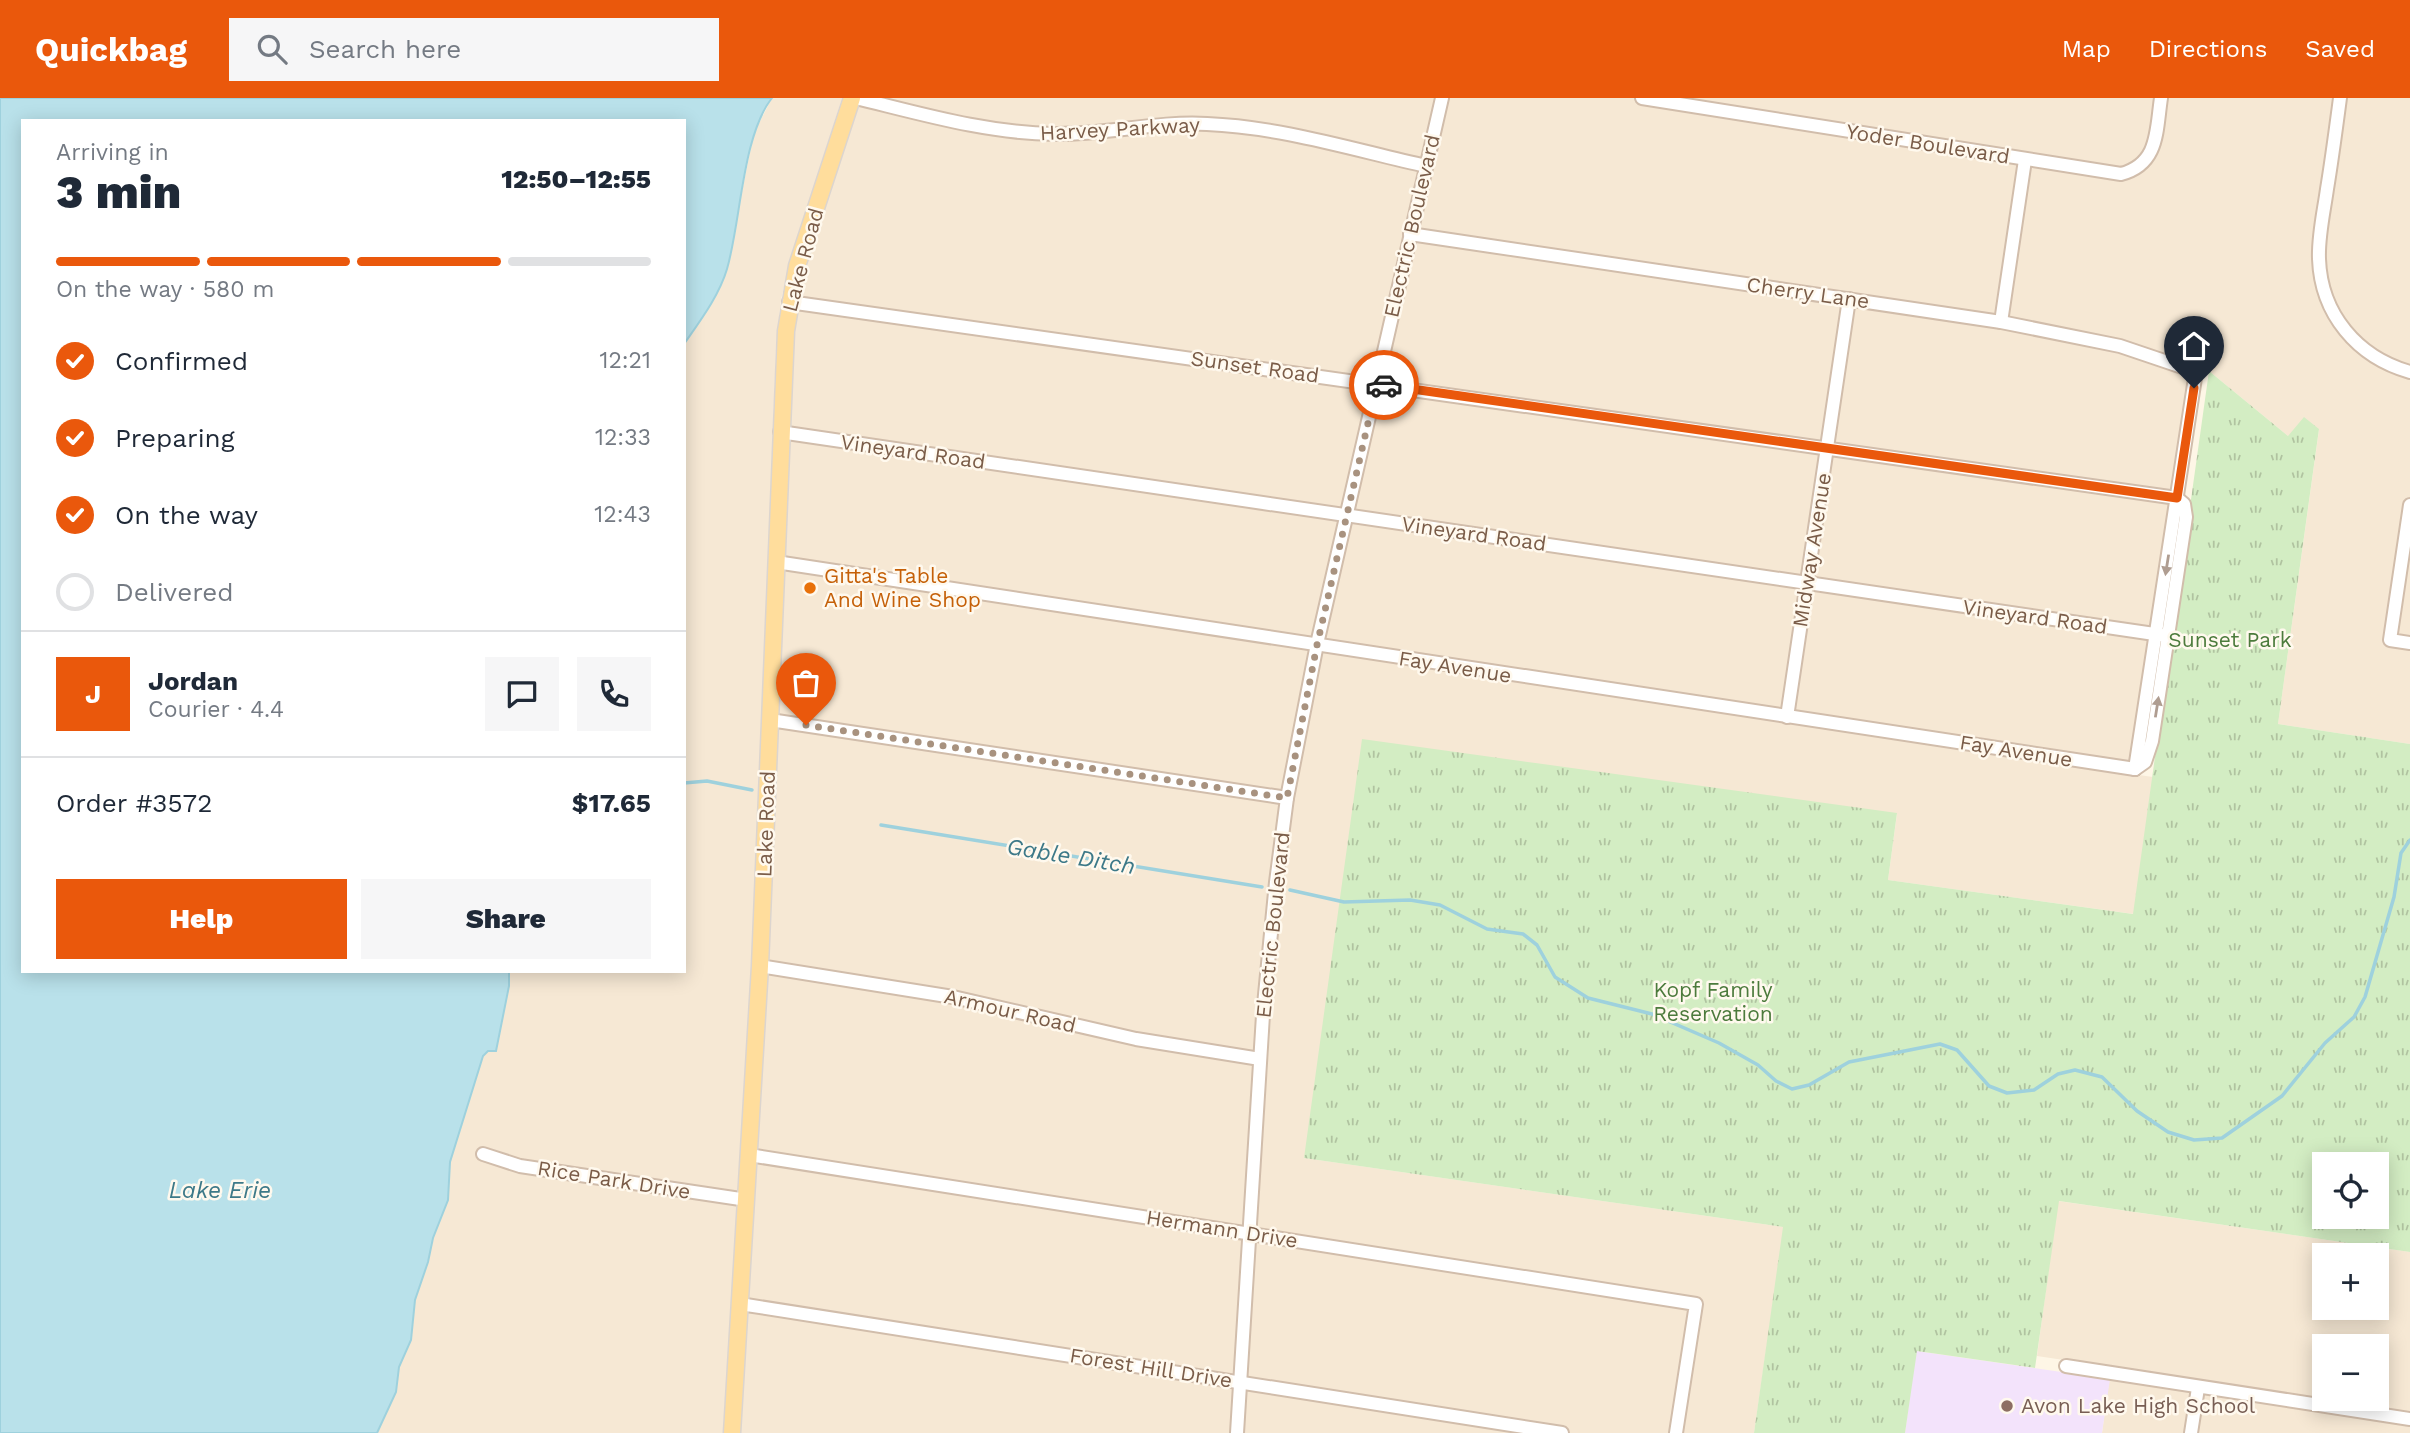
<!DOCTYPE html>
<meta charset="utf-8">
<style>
body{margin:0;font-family:"Work Sans",sans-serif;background:#f6f6f7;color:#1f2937;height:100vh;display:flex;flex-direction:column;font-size:26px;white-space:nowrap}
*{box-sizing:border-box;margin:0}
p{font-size:23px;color:#747a83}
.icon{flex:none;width:38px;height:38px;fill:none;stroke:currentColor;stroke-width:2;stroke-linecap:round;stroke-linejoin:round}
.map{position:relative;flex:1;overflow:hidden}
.sheet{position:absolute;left:21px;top:21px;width:665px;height:854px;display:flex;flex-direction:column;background:#fff;border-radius:0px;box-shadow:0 4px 18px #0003}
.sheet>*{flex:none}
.fabs{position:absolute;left:2312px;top:1054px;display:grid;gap:14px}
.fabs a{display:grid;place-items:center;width:77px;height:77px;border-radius:0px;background:#fff;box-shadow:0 4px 18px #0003;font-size:35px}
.pin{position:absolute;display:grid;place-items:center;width:60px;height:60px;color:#fff;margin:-72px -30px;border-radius:50% 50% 50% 0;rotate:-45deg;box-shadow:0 0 7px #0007}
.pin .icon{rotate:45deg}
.courier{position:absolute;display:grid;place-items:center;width:70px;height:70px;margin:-35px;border:5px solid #ea580c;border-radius:50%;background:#fff;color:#222;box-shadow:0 2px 9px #0007}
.overview em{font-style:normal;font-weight:800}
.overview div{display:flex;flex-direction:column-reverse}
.overview{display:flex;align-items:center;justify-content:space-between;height:119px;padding:0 35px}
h1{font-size:46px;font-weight:800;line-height:52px}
.bar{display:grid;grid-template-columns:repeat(4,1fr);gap:10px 7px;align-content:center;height:84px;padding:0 35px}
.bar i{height:9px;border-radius:5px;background:#e0e1e3}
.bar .active{background:#ea580c}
.bar p{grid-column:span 4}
.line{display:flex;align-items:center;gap:18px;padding:0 35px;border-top:2px solid #e0e1e3}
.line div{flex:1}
.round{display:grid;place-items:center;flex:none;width:74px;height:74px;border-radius:0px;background:#f6f6f7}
ol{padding:0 35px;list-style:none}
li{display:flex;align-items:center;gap:21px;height:77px}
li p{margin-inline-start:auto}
li .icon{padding:7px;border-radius:50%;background:#ea580c;color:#fff;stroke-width:4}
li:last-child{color:#747a83}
li i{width:38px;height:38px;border:4px solid #e0e1e3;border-radius:50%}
.cta{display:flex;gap:14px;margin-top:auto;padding:14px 35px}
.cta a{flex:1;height:80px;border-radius:0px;background:#ea580c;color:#fff;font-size:28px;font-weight:800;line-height:80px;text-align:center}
.cta a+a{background:#f6f6f7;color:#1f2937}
header{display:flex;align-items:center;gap:42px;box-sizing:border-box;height:98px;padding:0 35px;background:#ea580c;color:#fff}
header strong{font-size:33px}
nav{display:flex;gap:38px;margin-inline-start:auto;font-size:24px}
.search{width:490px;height:63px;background:#f6f6f7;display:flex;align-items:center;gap:18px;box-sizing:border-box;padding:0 24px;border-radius:0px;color:#747a83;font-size:26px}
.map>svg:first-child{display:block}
</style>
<header>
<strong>Quickbag</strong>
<div class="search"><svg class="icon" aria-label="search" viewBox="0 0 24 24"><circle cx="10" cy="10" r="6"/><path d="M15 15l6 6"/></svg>Search here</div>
<nav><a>Map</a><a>Directions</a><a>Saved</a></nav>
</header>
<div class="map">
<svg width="2410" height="1335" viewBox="0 0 2410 1335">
<defs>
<pattern id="park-tufts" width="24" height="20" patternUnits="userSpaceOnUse" patternTransform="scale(1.75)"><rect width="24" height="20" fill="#d3edc3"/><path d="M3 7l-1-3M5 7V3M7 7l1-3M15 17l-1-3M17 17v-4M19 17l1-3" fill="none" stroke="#b0c3a0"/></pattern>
</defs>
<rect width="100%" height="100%" fill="#fef6e6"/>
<g fill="#f6e8d4" fill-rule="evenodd">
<path d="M772,0H842L789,168L781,202L776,247L755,820L723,1335H377L396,1294L399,1269L411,1242L415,1202L428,1164L433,1140L448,1102L450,1064L472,991L483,958L488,953H496L509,888V873H684V246L717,195L726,172L754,35Z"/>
<path d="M860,0H1436L1316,527L1284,681L1271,780L1248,1064L1231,1335H740L767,885L793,234L799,196L808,160Z"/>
<path d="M1448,0H2410V646L2278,626L2319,332L2288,338L2203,268L2195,280L2132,676L2153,679L2134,816L1888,782L1897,716L1304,1060L1784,1129L1754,1335H1243L1275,858L1292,714L1321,560Z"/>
<path d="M2058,1103L2410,1154V1335H2102L2111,1269L2037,1258ZM2324,1157H2376V1209H2324ZM2324,1248H2376V1300H2324Z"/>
</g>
<path fill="#f3e3fb" d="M1916,1253L2110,1281L2102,1335H1905Z"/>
<path fill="url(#park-tufts)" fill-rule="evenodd" d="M2209,273L2288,338L2304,319L2319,331L2278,626L2410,646V1154L2059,1103L2035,1270L1917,1253L1905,1335H1754L1783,1129L1304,1060L1362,641L1897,715L1888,782L2133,816ZM2324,1066H2376V1118H2324Z"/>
<path fill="#b9e1ea" stroke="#9ed1dd" stroke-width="2" d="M0,0H772C742,38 741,123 727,171C719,198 700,223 684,246V23H23V873H509V888L496,953H488L483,958L450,1064L448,1102L433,1140L428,1164L415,1202L411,1242L399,1269L396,1294L377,1335H0Z"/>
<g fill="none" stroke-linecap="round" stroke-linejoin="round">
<g stroke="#9ed1dd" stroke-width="3.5">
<path d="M684,685L707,683L752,692"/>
<path d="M881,727L1262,789"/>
<path d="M1290,792L1344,804L1410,802L1440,807L1487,831L1523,836L1537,847L1555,879L1588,900L1652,916L1719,945L1758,967L1776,983L1792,991L1809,987L1849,964L1940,946L1957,952L1989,988L2007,995L2034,992L2058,976L2075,972L2102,979L2137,1013L2168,1034L2194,1042L2222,1040L2282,998L2325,945L2354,919L2365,899L2394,799L2401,755L2410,742"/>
</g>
<defs>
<g id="minor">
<path d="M856,0C922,16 986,35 1054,36C1105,37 1156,23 1207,26C1281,29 1354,52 1426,68"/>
<path d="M1642,0L2121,76C2159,66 2156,33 2161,0"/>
<path d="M2340,0C2336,30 2332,61 2327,91C2324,113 2318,138 2319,161C2321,216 2357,259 2410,274"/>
<path d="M1410,136L2001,224L2120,248L2191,272L2195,280L2135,671"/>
<path d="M789,204L2177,400"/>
<path d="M2001,224L2025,62"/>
<path d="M780,334L2168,538"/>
<path d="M2410,407L2390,542L2410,545"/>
<path d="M776,464L2135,671"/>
<path d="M1787,619L1849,201"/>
<path d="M770,622L1287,700"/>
<path d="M2135,671L2145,664L2152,643L2186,419L2184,406L2177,400"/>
<path d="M760,868L953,899L1136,941L1260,961"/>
<path d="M483,1056L520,1068L747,1102"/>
<path d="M749,1057L1696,1206L1676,1335"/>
<path d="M740,1206L1562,1335"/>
<path d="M2066,1268L2410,1321"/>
<path d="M1237,1335L1263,917L1276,784L1287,700L1317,546L1442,0"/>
<path d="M2191,1335L2198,1290"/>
</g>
<path id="major" d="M732,1335L760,868L786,233L797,168L852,0"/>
</defs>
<use href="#minor" stroke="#d1bdab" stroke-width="16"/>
<use href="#major" stroke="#dcd5cf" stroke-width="19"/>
<use href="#minor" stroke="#fff" stroke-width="12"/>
<use href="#major" stroke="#ffdd9c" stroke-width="16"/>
</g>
<defs><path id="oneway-solid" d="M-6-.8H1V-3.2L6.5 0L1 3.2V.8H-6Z" transform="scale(1.75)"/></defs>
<g fill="#af9d91">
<use href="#oneway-solid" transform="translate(2167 467) rotate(99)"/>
<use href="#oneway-solid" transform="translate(2157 609) rotate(-81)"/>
</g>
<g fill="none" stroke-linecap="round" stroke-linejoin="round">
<path stroke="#a8927f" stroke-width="7" stroke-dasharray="0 12.6" d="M806,627L1287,700L1317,547L1377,286L1384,287"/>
<path stroke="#ea580c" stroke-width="9" d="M1384,287L2177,400L2194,290"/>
</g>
<circle fill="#e8710a" stroke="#fff9ee" stroke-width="2.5" cx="810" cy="490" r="7"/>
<circle fill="#8d6e63" stroke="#fff9ee" stroke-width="2.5" cx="2007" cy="1308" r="7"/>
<g text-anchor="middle" stroke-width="5" stroke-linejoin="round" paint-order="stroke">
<g font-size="21" fill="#7a5c48" stroke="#fff9ee">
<text transform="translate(1120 31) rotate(-3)" y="7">Harvey Parkway</text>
<text transform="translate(1928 46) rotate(9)" y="7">Yoder Boulevard</text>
<text transform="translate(1412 128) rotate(-77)" y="7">Electric Boulevard</text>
<text transform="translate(803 162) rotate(-75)" y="7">Lake Road</text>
<text transform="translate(1808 195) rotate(8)" y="7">Cherry Lane</text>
<text transform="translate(1255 269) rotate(8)" y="7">Sunset Road</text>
<text transform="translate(913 354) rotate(8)" y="7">Vineyard Road</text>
<text transform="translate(1474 436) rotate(8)" y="7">Vineyard Road</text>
<text transform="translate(1812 452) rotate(-81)" y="7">Midway Avenue</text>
<text transform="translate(2035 519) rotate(8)" y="7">Vineyard Road</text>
<text transform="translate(1455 569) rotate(9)" y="7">Fay Avenue</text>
<text transform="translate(2016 653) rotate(9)" y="7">Fay Avenue</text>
<text transform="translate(766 726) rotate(-88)" y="7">Lake Road</text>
<text transform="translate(1273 827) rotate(-84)" y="7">Electric Boulevard</text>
<text transform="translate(1010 913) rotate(13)" y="7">Armour Road</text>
<text transform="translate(614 1082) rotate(9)" y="7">Rice Park Drive</text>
<text transform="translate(1222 1131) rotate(9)" y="7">Hermann Drive</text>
<text transform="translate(1151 1270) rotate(9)" y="7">Forest Hill Drive</text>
</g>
<g font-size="21" fill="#c56008" stroke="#fff9ee" text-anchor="start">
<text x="824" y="485">Gitta's Table<tspan x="824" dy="24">And Wine Shop</tspan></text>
</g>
<g font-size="21" fill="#4c7b3c" stroke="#fff9ee">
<text x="2230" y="549">Sunset Park</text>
<text x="1713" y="899">Kopf Family<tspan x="1713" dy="24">Reservation</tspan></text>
</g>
<g font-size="21" fill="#785e54" stroke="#fff9ee" text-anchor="start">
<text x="2021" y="1315">Avon Lake High School</text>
</g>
<g font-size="23" font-style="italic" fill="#3d7988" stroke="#fff9ee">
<text transform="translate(1071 758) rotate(9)" y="8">Gable Ditch</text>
<text x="220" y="1100">Lake Erie</text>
</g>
</g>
</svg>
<div class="fabs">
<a><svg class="icon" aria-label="locate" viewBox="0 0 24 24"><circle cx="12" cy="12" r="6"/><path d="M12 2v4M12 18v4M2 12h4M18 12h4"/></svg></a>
<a>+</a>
<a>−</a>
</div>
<div class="pin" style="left:806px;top:627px;background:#ea580c"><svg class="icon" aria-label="bag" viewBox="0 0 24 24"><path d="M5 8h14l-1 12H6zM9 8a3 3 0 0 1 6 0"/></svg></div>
<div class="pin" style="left:2194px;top:290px;background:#1f2937"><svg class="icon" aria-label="home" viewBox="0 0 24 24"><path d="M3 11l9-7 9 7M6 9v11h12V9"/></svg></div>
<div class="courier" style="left:1384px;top:287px"><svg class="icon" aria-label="car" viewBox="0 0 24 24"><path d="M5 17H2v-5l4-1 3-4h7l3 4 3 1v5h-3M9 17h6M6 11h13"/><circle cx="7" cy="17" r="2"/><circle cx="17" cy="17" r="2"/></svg></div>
<section class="sheet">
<div class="overview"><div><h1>3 min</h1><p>Arriving in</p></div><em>12:50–12:55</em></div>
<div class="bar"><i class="active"></i><i class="active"></i><i class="active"></i><i></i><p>On the way · 580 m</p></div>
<ol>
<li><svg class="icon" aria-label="check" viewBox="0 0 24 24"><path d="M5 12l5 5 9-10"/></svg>Confirmed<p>12:21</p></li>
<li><svg class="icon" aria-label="check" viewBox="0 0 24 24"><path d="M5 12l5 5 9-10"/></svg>Preparing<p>12:33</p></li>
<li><svg class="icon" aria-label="check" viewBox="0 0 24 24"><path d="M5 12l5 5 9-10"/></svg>On the way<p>12:43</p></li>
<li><i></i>Delivered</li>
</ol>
<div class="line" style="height:126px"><b class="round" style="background:#ea580c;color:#fff">J</b><div><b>Jordan</b><p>Courier · 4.4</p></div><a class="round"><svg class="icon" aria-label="chat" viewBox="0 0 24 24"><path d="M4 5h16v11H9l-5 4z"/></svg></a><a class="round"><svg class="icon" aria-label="phone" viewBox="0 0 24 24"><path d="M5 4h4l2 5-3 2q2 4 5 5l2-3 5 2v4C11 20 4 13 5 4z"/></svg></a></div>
<div class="line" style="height:91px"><div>Order #3572</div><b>$17.65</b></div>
<div class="cta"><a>Help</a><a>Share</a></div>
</section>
</div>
